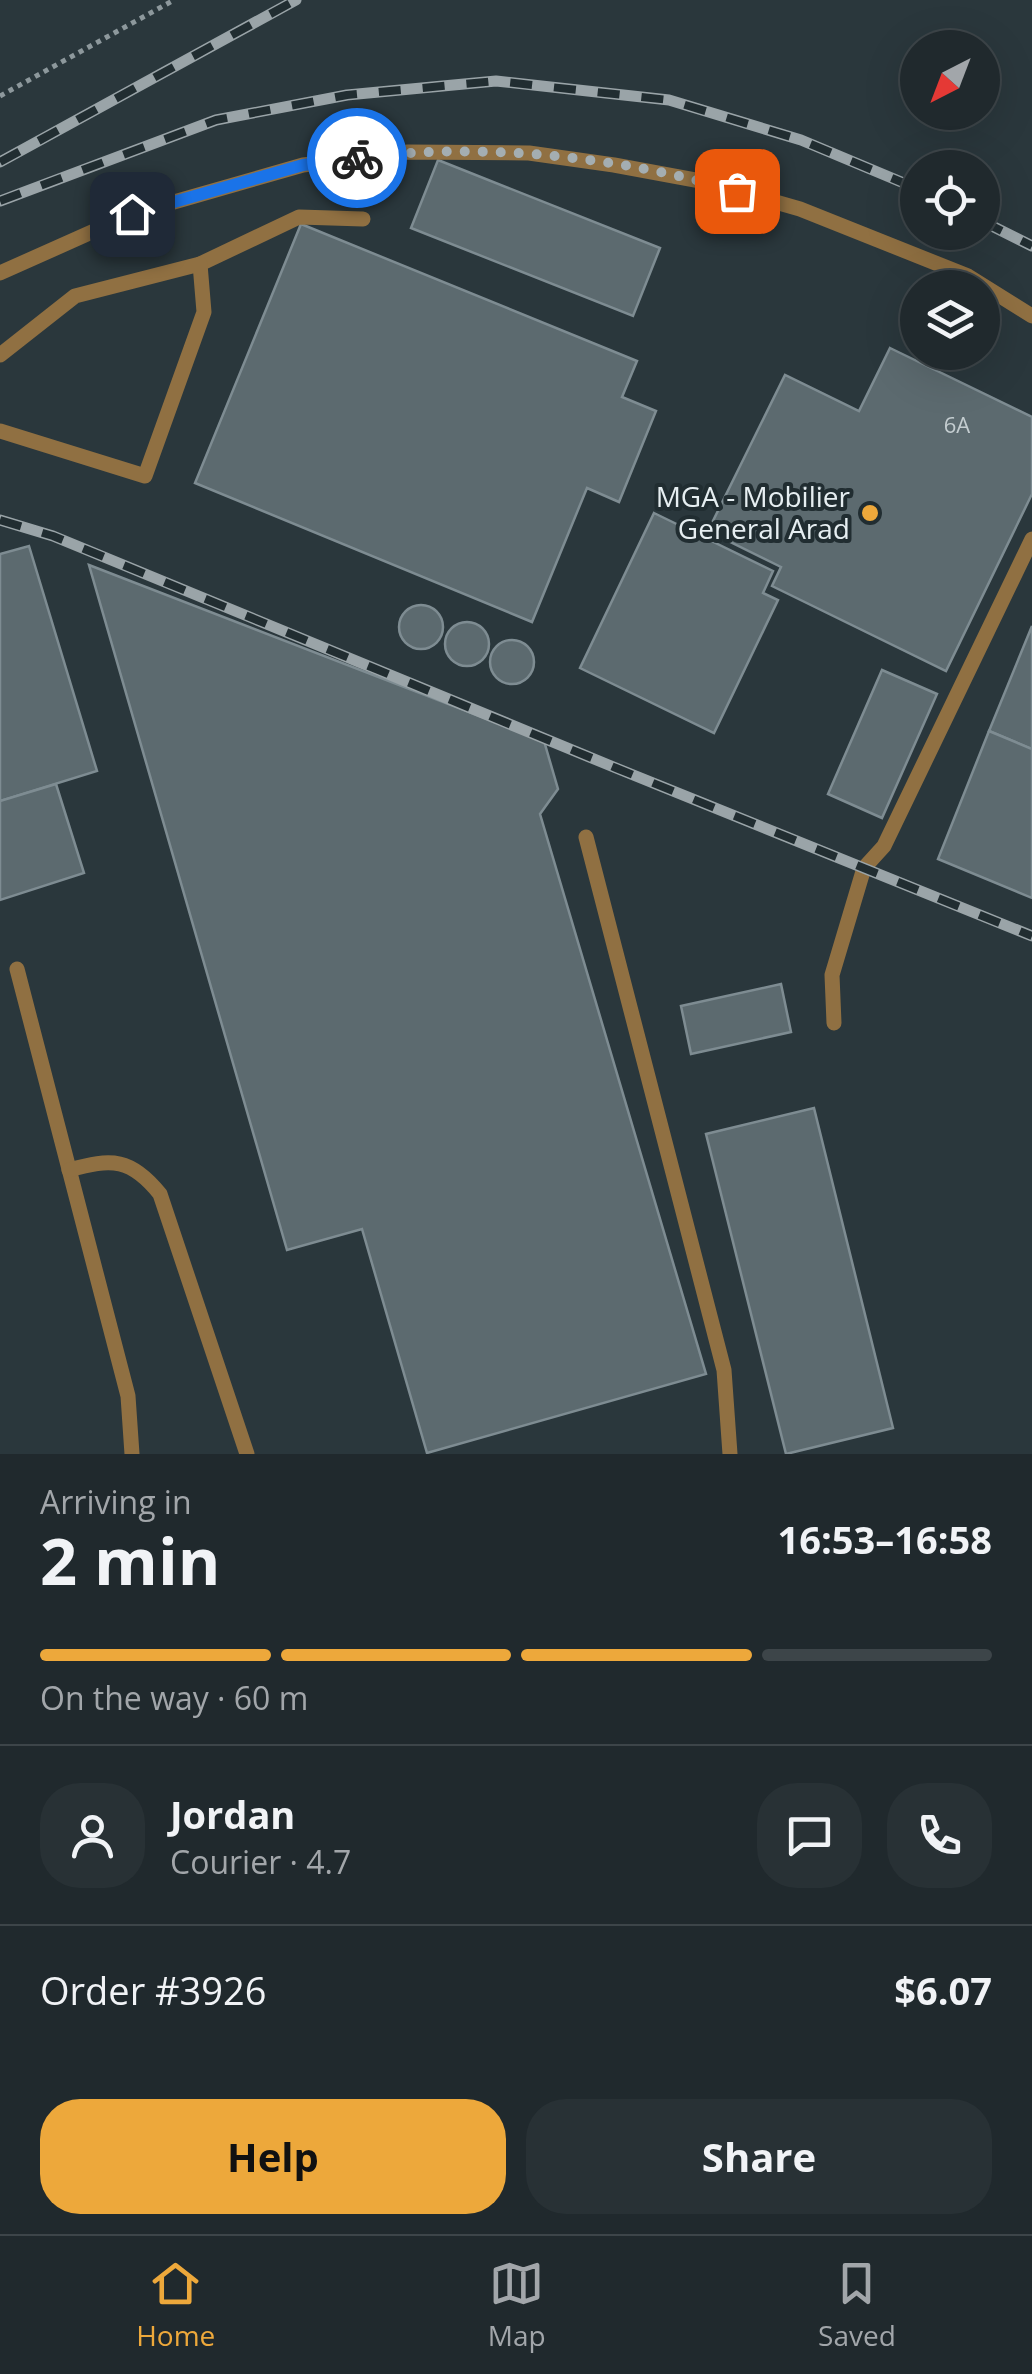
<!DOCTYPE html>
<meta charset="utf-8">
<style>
body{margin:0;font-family:"Open Sans",sans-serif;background:#283135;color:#f1f3f6;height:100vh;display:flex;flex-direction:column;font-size:38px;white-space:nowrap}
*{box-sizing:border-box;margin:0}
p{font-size:32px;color:#a2a6aa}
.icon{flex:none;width:55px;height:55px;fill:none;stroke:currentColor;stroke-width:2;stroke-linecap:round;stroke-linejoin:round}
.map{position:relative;height:1454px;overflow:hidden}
.panel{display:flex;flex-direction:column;background:#20292d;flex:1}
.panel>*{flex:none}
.needle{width:65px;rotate:222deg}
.buttons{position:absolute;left:900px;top:30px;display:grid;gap:20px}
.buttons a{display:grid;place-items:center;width:100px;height:100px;border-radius:50%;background:#20292d;box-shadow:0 10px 40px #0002,0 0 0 2px #3d4549;font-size:50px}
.pin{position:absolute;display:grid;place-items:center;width:85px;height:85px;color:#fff;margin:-42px;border-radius:20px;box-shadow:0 5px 15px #0006}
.courier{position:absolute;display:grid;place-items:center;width:100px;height:100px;margin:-50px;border:8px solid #1a73e8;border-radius:50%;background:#fff;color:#222;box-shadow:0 2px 12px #0007}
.head em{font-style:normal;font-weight:700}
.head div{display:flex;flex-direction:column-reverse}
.head{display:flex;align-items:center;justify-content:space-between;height:170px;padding:0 40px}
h1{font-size:65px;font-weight:700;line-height:75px}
.bar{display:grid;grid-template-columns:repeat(4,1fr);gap:15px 10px;align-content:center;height:120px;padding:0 40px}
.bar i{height:12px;border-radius:8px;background:#3d4549}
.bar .active{background:#eda83b}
.bar p{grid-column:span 4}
.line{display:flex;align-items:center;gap:25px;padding:0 40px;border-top:2px solid #3d4549}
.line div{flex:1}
.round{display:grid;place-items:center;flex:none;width:105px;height:105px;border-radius:40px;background:#283135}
.action{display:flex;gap:20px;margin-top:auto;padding:20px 40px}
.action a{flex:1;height:115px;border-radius:40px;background:#eda83b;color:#111;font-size:40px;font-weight:700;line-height:115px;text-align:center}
.action a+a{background:#283135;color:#f1f3f6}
.tabs{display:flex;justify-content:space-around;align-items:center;height:140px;border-top:2px solid #3d4549;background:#20292d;font-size:28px;color:#a2a6aa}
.tabs a{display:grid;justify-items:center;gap:5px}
.tabs .active{color:#eda83b}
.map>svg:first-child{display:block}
</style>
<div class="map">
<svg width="1032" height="1454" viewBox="0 0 1032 1454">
<rect width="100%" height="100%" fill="#2a373c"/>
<g fill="#5c6a6f" stroke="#7e8c92" stroke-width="2.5">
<path d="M438,160L660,248L633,316L411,228Z"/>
<path d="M301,224L637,361L622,397L656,411L619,502L587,488L532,622L195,483Z"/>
<path d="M890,348L1032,417V494L946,671L772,586L781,567L708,531L785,375L859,411Z"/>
<path d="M654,513L773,571L763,593L778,600L714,733L580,668Z"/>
<path d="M29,546L97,771L0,801V554Z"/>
<path d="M89,565L544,741L558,789L540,814L706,1374L427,1453L362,1229L287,1250Z"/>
<circle cx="421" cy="627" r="22"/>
<circle cx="467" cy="644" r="22"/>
<path d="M1032,626V749L989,731Z"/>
<circle cx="512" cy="662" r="22"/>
<path d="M882,670L937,694L882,818L828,794Z"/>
<path d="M989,731L1032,749V898L938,859Z"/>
<path d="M56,784L84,873L0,900V801Z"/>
<path d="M781,984L791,1032L691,1054L681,1006Z"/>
<path d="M814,1108L893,1428L786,1454L706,1134Z"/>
</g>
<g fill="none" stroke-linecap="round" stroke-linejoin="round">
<path stroke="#8d989c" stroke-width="5" stroke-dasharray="5 5" stroke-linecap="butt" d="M0,96L174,0"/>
<g stroke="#907042" stroke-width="15">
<path d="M200,264L299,217L363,219"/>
<path d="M0,273L132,214L303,165L408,152L529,153L614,165L706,182L800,209L968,276L1032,316"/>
<path d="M0,355L75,296L200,264L204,312L145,476L0,431"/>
<path d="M586,837L724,1370L730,1454"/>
<path d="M17,969L128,1396L132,1454"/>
<path d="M834,1023L832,975L864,868L884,846L1032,539"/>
<path d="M69,1170C112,1158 131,1158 160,1194L247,1454"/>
</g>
<defs>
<g id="rail">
<path d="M0,162L296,0"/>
<path d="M0,201L216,120L347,95L496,81L669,100L801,140L918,189"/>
<path d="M982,221L1032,246"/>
<path d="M0,520L53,536L616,768L1032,936"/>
</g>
</defs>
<use href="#rail" stroke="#9aa4a8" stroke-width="11"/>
<use href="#rail" stroke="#212d31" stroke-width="8" stroke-dasharray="22" stroke-linecap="butt"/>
</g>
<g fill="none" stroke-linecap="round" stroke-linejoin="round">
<path stroke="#a4aeb2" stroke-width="10" stroke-dasharray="0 18" d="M357,158C483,142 615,156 737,191"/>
<path stroke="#1a73e8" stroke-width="12" d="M132,214L303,165L357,158"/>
</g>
<circle fill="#eda83b" stroke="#212d31" stroke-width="4" cx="870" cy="513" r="10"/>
<g text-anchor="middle" stroke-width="8" stroke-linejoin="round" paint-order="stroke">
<g font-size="22" fill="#c4cdd0">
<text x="957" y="433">6A</text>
</g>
<g font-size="28" fill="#e6eef1" stroke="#212d31" text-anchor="end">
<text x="850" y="507">MGA - Mobilier<tspan x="850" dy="32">General Arad</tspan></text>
</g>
</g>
</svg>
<div class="buttons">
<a><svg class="needle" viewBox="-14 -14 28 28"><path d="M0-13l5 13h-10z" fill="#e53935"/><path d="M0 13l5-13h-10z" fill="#a2a6aa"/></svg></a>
<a><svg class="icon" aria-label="locate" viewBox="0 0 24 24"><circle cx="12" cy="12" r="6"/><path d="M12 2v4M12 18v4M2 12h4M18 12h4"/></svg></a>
<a><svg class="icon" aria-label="layers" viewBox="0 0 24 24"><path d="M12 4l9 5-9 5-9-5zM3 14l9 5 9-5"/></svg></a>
</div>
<div class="pin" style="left:737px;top:191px;background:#ea580c"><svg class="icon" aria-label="bag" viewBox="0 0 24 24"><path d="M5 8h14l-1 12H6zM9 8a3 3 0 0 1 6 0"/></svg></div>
<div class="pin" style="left:132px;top:214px;background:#1f2937"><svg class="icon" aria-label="home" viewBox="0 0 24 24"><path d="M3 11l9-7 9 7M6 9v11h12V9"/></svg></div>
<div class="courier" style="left:357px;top:158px"><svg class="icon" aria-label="bike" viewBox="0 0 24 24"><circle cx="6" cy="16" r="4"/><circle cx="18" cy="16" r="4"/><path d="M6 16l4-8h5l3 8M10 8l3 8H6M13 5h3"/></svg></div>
</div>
<section class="panel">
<div class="head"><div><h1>2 min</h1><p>Arriving in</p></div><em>16:53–16:58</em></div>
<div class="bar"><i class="active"></i><i class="active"></i><i class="active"></i><i></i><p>On the way · 60 m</p></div>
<div class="line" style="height:180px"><a class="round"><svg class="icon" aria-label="person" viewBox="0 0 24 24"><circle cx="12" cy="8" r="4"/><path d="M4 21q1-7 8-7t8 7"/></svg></a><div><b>Jordan</b><p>Courier · 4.7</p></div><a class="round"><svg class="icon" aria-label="chat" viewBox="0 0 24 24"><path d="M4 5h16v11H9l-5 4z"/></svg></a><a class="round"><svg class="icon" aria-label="phone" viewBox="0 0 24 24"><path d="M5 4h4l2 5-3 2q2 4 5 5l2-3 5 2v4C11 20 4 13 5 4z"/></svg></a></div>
<div class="line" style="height:130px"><div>Order #3926</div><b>$6.07</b></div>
<div class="action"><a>Help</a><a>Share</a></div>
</section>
<nav class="tabs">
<a class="active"><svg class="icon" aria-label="home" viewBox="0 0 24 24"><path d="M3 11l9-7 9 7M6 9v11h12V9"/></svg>Home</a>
<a><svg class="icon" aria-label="map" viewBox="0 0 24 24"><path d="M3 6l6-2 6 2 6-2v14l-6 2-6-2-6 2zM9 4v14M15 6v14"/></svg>Map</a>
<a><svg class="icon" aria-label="saved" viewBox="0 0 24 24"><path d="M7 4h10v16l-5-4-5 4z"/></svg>Saved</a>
</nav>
